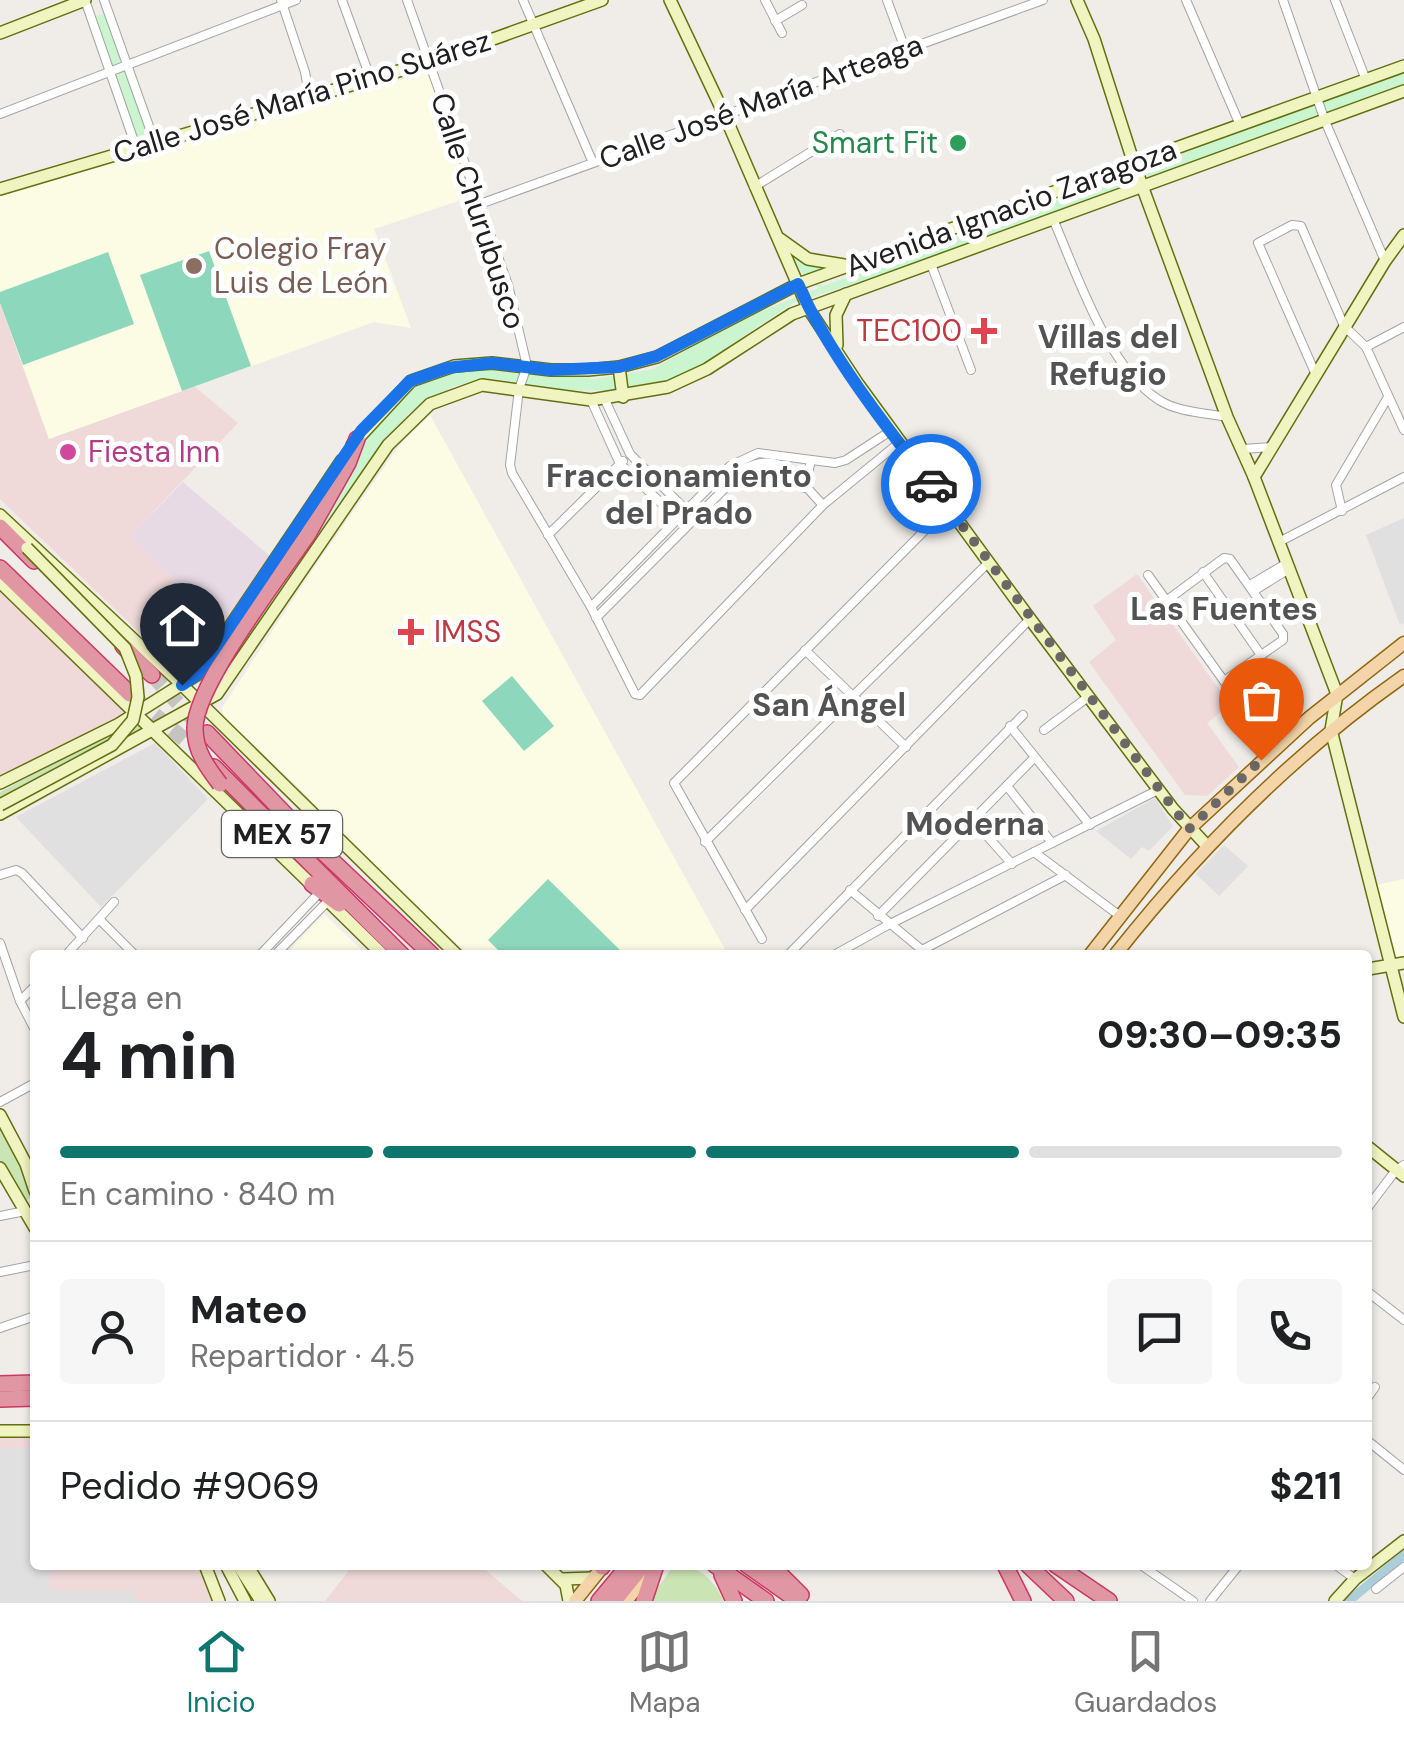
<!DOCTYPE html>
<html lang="es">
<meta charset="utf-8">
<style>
body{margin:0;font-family:"DM Sans",sans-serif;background:#f6f6f6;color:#202124;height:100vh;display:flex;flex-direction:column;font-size:38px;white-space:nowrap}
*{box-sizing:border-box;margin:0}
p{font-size:32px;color:#757577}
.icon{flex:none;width:55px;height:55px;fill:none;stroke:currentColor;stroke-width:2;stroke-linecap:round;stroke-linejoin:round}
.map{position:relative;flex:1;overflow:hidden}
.side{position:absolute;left:30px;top:950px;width:1342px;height:620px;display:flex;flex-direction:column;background:#fff;border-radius:10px;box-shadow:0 2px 8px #0004}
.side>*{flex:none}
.pin{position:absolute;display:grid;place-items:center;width:85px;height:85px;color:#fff;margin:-102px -42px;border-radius:50% 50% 50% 0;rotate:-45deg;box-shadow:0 0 10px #0007}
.pin .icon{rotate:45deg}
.courier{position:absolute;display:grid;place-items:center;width:100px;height:100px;margin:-50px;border:8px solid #1a73e8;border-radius:50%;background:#fff;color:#222;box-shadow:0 2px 12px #0007}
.summary em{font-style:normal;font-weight:800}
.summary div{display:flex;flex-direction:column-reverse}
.summary{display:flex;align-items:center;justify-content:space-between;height:170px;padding:0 30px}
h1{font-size:65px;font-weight:800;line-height:75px}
.bar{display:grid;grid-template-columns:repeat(4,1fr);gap:15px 10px;align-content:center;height:120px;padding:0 30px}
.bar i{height:12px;border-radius:8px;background:#e0e0e0}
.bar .active{background:#0f766e}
.bar p{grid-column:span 4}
.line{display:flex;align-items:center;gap:25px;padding:0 30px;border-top:2px solid #e0e0e0}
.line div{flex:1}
.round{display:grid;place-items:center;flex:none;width:105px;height:105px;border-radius:10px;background:#f6f6f6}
.tab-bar{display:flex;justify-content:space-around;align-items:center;height:140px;border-top:2px solid #e0e0e0;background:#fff;font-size:28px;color:#757577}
.tab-bar a{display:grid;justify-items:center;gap:5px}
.tab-bar .active{color:#0f766e}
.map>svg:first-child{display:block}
</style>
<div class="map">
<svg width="1404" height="1601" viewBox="0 0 1404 1601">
<rect width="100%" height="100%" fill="#f0ede8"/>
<g fill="#efdad9">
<path d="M0,303L49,439L194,386L238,423L130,536L222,627L186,666H177L162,660L144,637L0,499Z"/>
<path d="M1137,574L1230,705L1207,723L1239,767L1207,796L1185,795L1089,662L1116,640L1093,606Z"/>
<path d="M0,582L134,712L0,783Z"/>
<path d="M0,1438H35V1565H200L216,1601H0Z"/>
<path d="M353,1565H480L522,1601H325Z"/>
</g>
<path fill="#e8dae5" d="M183,482L270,556L222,627L130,536Z"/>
<g fill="#fcfce4">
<path d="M428,72L470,197L374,229L411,328L374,322L49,439L0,303V196Z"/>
<path d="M430,415L728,955H469L362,856L299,788L224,717L222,708L309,575L399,446Z"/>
<path d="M1404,879V958L1395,959L1376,885Z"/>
<path d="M324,914L367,955H285Z"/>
</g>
<g fill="#cae5b3">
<path d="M134,721L140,726L141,733L0,808V792Z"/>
<path d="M0,1115L35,1191V1197L20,1202L0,1168Z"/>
<path d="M674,1565C697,1565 715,1579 723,1601H652L655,1592Z"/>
</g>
<g fill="#caf5ce">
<path d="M109,12L155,137L139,142L92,17Z"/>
<path d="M1404,72V87L881,275L793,303L679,380L613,391L569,390L486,378L454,386L409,413L377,449L233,666L209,695L198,683L355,452L416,382L454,366L490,364L594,379L653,369L730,324L819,288L804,276L790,254L807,264L829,269L808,274L823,286Z"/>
</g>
<g fill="#8dd7bd">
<path d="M209,251L251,366L182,391L140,275Z"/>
<path d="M108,252L134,324L23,365L0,303V292Z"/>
<path d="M512,676L554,726L524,751L482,701Z"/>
<path d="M548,879L625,955H503L488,940Z"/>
</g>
<g fill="#e0e0e0">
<path d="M1404,518V623L1400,625L1366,535Z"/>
<path d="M155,743L208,799L101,907L16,817Z"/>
<path d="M1155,798L1173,826L1149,851L1142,847L1131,859L1096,831Z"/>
<path d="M1224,845L1248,866L1219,896L1196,874Z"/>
<path d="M0,1448H35V1565H50V1591L136,1590V1601H0Z"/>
</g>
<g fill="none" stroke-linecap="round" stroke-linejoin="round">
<path stroke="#acced9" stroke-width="9" d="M1349,1601L1404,1555"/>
<g stroke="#c6c4c0" stroke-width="15" stroke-dasharray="15 8" stroke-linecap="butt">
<path d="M152,675L193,719"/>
<path d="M137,700L190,744"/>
</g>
<defs>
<g id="street">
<path d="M85,0L136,147"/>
<path d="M104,0L155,143"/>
<path d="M281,0L305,72L310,99"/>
<path d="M342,0L371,80"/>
<path d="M407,0L508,285L527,366L519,389L510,465L512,473L591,607L635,694L640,695L823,505L900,442"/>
<path d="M523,0L593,163"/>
<path d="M765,0L782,33"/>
<path d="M887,0L905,49"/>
<path d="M1186,0L1240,125"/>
<path d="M1283,0L1325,121L1385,261"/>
<path d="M1335,0L1366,80"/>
<path d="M775,21L802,5"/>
<path d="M0,114L296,0"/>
<path d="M754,187L840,134"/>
<path d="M480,204L1043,0"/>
<path d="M1053,219C1077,274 1107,367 1159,400C1177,412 1206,413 1227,417"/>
<path d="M931,264L971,370"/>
<path d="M1366,347L1404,327"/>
<path d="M1316,375L1258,243L1292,225L1301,226L1344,326L1366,347L1404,430"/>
<path d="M591,400L620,464L678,519"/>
<path d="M605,400L630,454L687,511"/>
<path d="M1243,449L1272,447"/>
<path d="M805,488L811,460"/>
<path d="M1342,511L1336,485L1388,397"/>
<path d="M548,535L623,461"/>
<path d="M1279,542L1404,477"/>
<path d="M1203,572L1261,655"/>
<path d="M1148,575L1234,695"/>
<path d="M1250,585L1287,563"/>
<path d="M1255,590L1289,569"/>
<path d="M1166,601L1224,558L1230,559L1283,634V640L1224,681"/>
<path d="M591,607L730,466L758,453L835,463L846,460L892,430"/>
<path d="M596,618L745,468C784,450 798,480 823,505"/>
<path d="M805,650L906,747"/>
<path d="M1010,726L1090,825"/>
<path d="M1044,730L1088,697"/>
<path d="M1007,786L1052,843"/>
<path d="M973,820L1012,864"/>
<path d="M705,842L989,562"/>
<path d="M1034,852L1120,916"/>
<path d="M0,875L16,870L22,873L83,938"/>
<path d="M850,890L928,955"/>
<path d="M745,910L1030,619"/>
<path d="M878,916L1034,758"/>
<path d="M100,920L135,955"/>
<path d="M762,939L674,783L948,507"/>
<path d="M0,943L20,1001L35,1030"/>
<path d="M922,950L1066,875"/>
<path d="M66,955L114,902"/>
<path d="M260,955L320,892"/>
<path d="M275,955L328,901"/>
<path d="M788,955L1023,715"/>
<path d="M834,955L888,925L1158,790"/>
<path d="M20,1001L35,986"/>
<path d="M0,1102L35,1083"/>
<path d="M1368,1207L1396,1170L1404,1165"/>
<path d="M0,1216L25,1211"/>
<path d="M0,1272L35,1265"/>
<path d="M1368,1292L1404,1320"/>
<path d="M0,1328L35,1316"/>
<path d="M1368,1397L1375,1387"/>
<path d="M1368,1441L1404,1470"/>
<path d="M1141,1565L1193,1601"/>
<path d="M1336,1565L1355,1579"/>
<path d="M1376,1589L1404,1567"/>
<path d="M1210,1601L1239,1565"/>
</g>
<g id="secondary">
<path d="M670,0L725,116L808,308L858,384L1030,619L1173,809L1208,847"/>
<path d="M1077,0L1094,39L1134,164L1227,417L1254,477L1337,694L1331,730L1404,1017"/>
<path d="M0,33L85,0"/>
<path d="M0,189L429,62L602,0"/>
<path d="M780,239L808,259L844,265"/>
<path d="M837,345L836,315L846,294"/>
<path d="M619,367L623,397"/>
<path d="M352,445L411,381L454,366L492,363L551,370H588L619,367L657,357L798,284L1404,66"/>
<path d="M1254,477L1385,261L1404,235"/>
<path d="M0,515L176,679L457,955"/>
<path d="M0,582L316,889"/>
<path d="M0,783L119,724L198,674L342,460"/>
<path d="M0,814L217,694L388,445L430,404L482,385L591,400L668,387L707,369L792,314L1404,91"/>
<path d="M329,902L383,955"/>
<path d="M1368,969L1404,963"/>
<path d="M0,1115L26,1164L35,1191"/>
<path d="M1368,1147L1404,1176"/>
<path d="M0,1168L35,1228"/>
<path d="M0,1431H35"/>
<path d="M205,1565L219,1601"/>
<path d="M226,1565L245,1601"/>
<path d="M238,1565L261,1601"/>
<path d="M247,1565L269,1601"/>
<path d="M546,1565L566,1585L569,1601"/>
<path d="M562,1579L593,1578"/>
<path d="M1335,1601L1355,1579L1404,1541"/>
</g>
<g id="primary">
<path d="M1090,955L1189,829L1309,718L1404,643"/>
<path d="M1115,955C1198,850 1294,753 1404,676"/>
<path d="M575,1601L604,1565"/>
<path d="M626,1601L653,1568"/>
</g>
<g id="highway">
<path d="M0,527L34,561"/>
<path d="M308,534L348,463L357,439"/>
<path d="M0,568L130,694"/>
<path d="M123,646L152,675"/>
<path d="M207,733L308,838L432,955"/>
<path d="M214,767L402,955"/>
<path d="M312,884L339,904"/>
<path d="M0,1384L35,1383"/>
<path d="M0,1399L35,1398"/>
<path d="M715,1565L766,1601"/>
<path d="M747,1565L798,1601"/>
<path d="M771,1565L801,1595"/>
<path d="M1005,1565L1023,1601"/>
<path d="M1028,1565L1066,1601"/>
<path d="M1056,1565L1109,1601"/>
<path d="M602,1567L603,1565"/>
<path d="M722,1575L734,1601"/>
<path d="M599,1601L629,1565"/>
<path d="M614,1601L643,1565"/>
<path d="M644,1601L656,1565"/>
</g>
</defs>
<use href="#street" stroke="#a4a4a4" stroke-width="10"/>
<use href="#secondary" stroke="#63700f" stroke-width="14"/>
<use href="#primary" stroke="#8f670e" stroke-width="15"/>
<use href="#highway" stroke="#cc3766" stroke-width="18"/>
<use href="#street" stroke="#fff" stroke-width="8"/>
<use href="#secondary" stroke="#f0f4c1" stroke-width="11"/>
<use href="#primary" stroke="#f4d5a9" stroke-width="12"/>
<use href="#highway" stroke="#e097a3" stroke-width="15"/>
<defs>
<path id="secondary-bridge" d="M0,805L112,745L133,720L138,697L136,676L125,648L27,548"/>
<path id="highway-bridge" d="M220,784C207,767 195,751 195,729C194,686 281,574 308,534"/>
</defs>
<use href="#secondary-bridge" stroke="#63700f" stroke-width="14" stroke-linecap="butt"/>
<use href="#highway-bridge" stroke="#cc3766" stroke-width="18" stroke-linecap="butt"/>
<use href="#secondary-bridge" stroke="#f0f4c1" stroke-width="11"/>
<use href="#highway-bridge" stroke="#e097a3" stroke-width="15"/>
</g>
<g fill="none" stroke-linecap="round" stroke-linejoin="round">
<path stroke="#696866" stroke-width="10" stroke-dasharray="0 18" d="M931,484L1189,829L1261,760"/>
<path stroke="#1a73e8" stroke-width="12" d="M182,685L198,674L361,431L410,381L447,368L492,363L551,370L619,367L657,356L798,284C827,351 886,427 931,484"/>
</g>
<circle fill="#2e9e5b" stroke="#fff" stroke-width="4" cx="958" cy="143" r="10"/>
<circle fill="#8d6e63" stroke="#fff" stroke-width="4" cx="194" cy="266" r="10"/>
<g fill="#e0444e" stroke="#fff" stroke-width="4">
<path d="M979 316h10v10h10v10h-10v10h-10v-10h-10v-10h10z"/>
<path d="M406 617h10v10h10v10h-10v10h-10v-10h-10v-10h10z"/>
</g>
<circle fill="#d1479c" stroke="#fff" stroke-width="4" cx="68" cy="452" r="10"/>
<g text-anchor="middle" stroke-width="10" stroke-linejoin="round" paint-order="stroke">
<rect fill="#fff" stroke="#636363" stroke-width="2.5" x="222" y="811" width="120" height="46" rx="8"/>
<g font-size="28" font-weight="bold" fill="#202020">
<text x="282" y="844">MEX 57</text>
</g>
<g font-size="30" fill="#202020" stroke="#fff">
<text transform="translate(302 97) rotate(-17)" y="10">Calle José María Pino Suárez</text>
<text transform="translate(761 102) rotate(-20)" y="10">Calle José María Arteaga</text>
<text transform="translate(1011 208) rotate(-20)" y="10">Avenida Ignacio Zaragoza</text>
<text transform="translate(478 211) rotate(72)" y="10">Calle Churubusco</text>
</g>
<g font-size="30" fill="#27864d" stroke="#fff" text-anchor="end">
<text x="938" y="153">Smart Fit</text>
</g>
<g font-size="30" fill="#785e54" stroke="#fff" text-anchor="start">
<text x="214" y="259">Colegio Fray<tspan x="214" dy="34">Luis de León</tspan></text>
</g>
<g font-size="30" fill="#be3a42" stroke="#fff" text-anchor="end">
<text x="962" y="341">TEC100</text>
<text x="434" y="642" text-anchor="start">IMSS</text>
</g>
<g font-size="30" fill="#b23c85" stroke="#fff" text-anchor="start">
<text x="88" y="462">Fiesta Inn</text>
</g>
<g font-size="32" font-weight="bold" fill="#535353" stroke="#fff">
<text x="1108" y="348">Villas del<tspan x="1108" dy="37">Refugio</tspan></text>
<text x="679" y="487">Fraccionamiento<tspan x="679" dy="37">del Prado</tspan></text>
<text x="1224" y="620">Las Fuentes</text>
<text x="829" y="716">San Ángel</text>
<text x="975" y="835">Moderna</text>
</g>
</g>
</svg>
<div class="pin" style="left:1261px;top:760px;background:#ea580c"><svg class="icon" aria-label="bag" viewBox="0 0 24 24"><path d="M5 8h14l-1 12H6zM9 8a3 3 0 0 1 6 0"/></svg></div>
<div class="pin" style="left:182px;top:685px;background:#1f2937"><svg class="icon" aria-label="home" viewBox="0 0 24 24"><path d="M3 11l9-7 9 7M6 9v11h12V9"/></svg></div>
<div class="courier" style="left:931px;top:484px"><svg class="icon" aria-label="car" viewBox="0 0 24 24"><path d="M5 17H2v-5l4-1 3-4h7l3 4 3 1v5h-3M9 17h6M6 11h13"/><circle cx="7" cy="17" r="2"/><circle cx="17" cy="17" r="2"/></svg></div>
<section class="side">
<div class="summary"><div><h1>4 min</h1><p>Llega en</p></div><em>09:30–09:35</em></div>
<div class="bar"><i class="active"></i><i class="active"></i><i class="active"></i><i></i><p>En camino · 840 m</p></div>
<div class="line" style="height:180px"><a class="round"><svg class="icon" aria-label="person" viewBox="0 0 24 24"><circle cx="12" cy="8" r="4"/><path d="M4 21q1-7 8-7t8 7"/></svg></a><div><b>Mateo</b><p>Repartidor · 4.5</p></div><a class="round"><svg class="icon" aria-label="chat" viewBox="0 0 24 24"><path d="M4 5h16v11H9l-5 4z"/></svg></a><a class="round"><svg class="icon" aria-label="phone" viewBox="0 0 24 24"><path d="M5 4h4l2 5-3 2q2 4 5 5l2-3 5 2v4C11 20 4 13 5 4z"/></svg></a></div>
<div class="line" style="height:130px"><div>Pedido #9069</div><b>$211</b></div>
</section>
</div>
<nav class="tab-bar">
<a class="active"><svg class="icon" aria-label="home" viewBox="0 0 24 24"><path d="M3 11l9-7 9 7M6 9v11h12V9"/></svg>Inicio</a>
<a><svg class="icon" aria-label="map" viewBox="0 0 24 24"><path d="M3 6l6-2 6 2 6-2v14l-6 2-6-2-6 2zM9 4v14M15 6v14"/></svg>Mapa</a>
<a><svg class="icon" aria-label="saved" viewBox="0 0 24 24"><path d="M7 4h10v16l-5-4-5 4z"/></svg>Guardados</a>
</nav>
